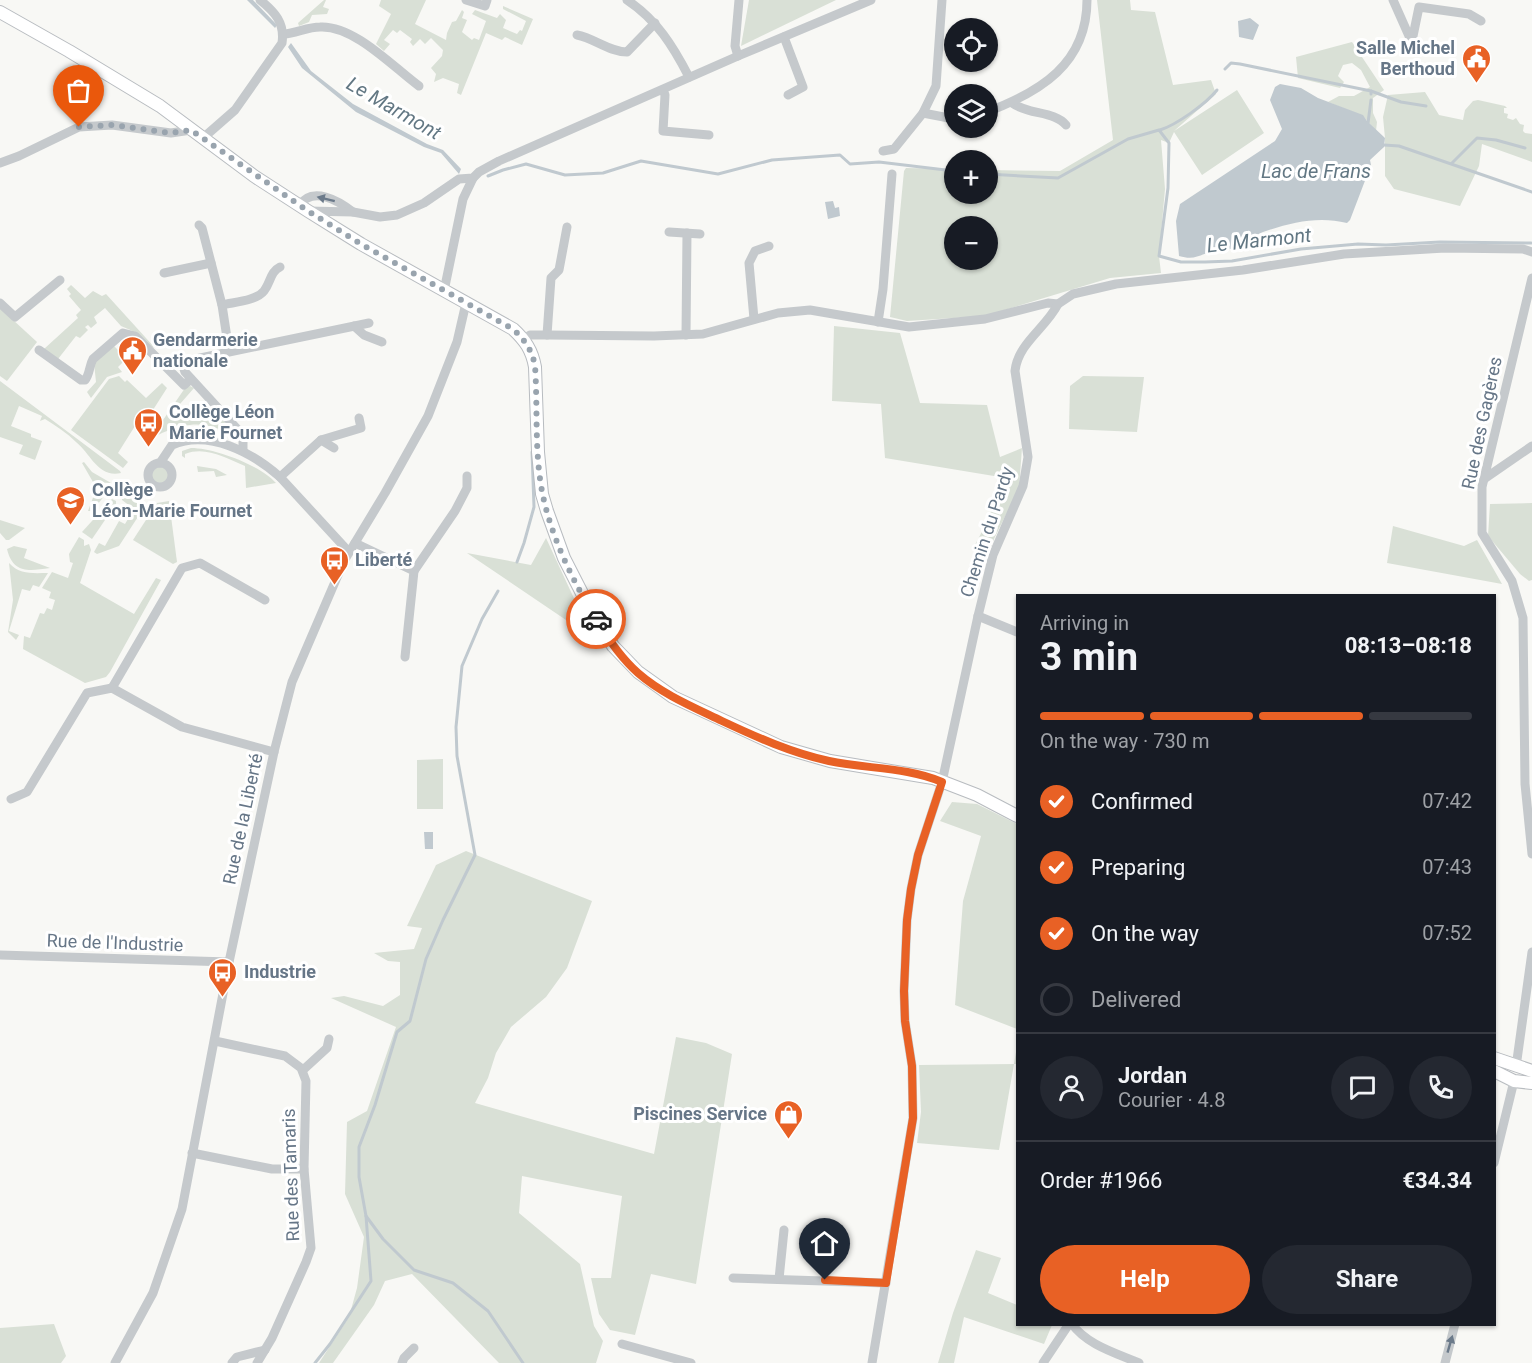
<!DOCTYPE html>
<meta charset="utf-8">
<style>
body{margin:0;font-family:Roboto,sans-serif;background:#242831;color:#f1f3f6;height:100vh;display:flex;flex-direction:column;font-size:22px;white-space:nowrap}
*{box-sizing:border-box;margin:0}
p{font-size:20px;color:#9ea1a6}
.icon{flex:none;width:33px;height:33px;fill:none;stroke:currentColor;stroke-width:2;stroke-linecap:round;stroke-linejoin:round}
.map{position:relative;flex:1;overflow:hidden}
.panel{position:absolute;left:1016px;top:594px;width:480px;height:732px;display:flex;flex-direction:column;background:#171b24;border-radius:0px;box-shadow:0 2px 4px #0004}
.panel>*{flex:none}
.tools{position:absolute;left:944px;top:18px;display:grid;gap:12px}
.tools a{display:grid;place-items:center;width:54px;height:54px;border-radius:50%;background:#171b24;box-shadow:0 2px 4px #0004;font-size:30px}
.pin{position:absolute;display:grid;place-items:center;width:51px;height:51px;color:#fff;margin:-62px -26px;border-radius:50% 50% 50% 0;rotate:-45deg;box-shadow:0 0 6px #0007}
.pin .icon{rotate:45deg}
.courier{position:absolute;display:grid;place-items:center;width:60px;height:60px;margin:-30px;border:4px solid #e86125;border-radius:50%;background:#fff;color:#222;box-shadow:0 2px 8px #0007}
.overview em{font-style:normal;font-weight:700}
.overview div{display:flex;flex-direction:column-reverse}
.overview{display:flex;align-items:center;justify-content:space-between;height:102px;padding:0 24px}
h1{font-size:39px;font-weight:700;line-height:45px}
.bar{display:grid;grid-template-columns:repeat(4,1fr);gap:9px 6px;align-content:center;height:72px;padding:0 24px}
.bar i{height:8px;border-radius:4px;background:#363941}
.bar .active{background:#e86125}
.bar p{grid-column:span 4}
.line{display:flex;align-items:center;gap:15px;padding:0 24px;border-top:2px solid #363941}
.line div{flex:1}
.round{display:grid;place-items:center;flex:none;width:63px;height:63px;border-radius:32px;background:#242831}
ol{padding:0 24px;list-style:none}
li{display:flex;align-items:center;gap:18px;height:66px}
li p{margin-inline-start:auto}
li .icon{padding:6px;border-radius:50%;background:#e86125;color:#fff;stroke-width:4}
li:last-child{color:#9ea1a6}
li i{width:33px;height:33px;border:3px solid #363941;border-radius:50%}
.action{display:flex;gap:12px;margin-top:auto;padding:12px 24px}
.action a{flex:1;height:69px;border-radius:36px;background:#e86125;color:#fff;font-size:24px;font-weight:700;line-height:69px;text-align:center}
.action a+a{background:#242831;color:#f1f3f6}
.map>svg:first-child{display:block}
</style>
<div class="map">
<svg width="1532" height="1363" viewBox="0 0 1532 1363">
<rect width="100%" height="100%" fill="#f8f8f5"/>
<g fill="#d9e0d6" fill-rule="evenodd">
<path d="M324,0H326L323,7L329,9L327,14L312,15L309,22L299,26L298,23Z"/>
<path d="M381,0H426L415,24L446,40L447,33L452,22L456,21L462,10L464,12L462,18L467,20L462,32L472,40L474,38L479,40L486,21L472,14L475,10L497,18L500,14L506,20L503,28L517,34L520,30L522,31L526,21L503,9V6L533,19L522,45L505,37L502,40L486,33L461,95L457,93L459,84L443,78L434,82L436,74L431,68L442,56L443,50L431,38L425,44L420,39L413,46L410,42L412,39L400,30L397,33L393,30L384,40L390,44L384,51L376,44L391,14L379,6Z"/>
<path d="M749,0H836L741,46Z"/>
<path d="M1097,0H1130L1131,10L1155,12L1173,85L1211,80L1216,94L1174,131L1237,90L1264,133L1202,175L1174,132L1169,143L1161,140L1165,189L1159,256L1161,273L1110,278L985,316L907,321L890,317L904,171L906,168L954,169V194H987V170L1060,171L1113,140ZM954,226H987V260H954Z"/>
<path d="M1352,42L1384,90L1373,98V113L1377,122L1376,131L1363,116L1328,102L1339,96H1354L1370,87L1361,70L1352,63L1343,65L1338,76L1344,82L1340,88L1298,78L1296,57Z"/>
<path d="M1425,92L1439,115L1463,120L1465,110L1473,101L1478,100L1505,106L1507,108H1504V113L1508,114L1507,118L1513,120L1516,118L1520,124L1524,125L1523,131L1525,133L1532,134V162L1482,144L1479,166L1460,206L1394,189L1385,176V138L1383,117L1388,95Z"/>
<path d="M71,285L85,298L93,291L102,296L106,294L155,348L147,345L135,332L121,326L105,308L94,317L97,323L91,328L88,325L85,327L88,330L80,338L76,336L58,359L44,349L78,318L76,315L81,310L69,296L71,294L67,289Z"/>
<path d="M0,308L37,342L7,381L0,376Z"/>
<path d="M834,326L900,333L920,403L987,405L1000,457L1022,448L1019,488L994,539L982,573L975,545L989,518L1000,477L885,458L881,404L832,401Z"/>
<path d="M125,335L130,336L139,347L133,352L130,349L121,356L124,361L118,367L122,372L107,377L91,398L87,392L96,382L94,363L114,346L118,350L125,344L122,339Z"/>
<path d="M119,376L125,382L127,380L146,398L162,383L167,388L151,413L145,410L118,453L128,462L123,468L71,430L109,379Z"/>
<path d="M1083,376L1144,377L1137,432L1069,429L1070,386Z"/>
<path d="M0,381L120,471L121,473C98,478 91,454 76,442C67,433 56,426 45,419L40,421L42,416L19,406L11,426L31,434V437L42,441L35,460L19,454L23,445L0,437Z"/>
<path d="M190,386L194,388L180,404L191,417L196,413L202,418L205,415L216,418L219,416L234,432L235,435C206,424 197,420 167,431C161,433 155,437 150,439L185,388Z"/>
<path d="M191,448C214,448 260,465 276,483L246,488L245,466C225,458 206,446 185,454V458L182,456V451Z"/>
<path d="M84,462L92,472L111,483L93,482L82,463Z"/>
<path d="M197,466L216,469L227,475L216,477L214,471L198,472Z"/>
<circle cx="160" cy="475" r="8"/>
<path d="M125,491L145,506L119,546L97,554L94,552L99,543L105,546L119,521L125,524L134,509L122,500V494Z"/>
<path d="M106,494L92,511H88L94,495Z"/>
<path d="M112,499L116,501V504L92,539L82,532Z"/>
<path d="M169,501L177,562L173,564L133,540L157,503Z"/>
<path d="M1532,503V580L1529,581L1520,574L1488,536L1490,504Z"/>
<path d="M0,520L25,528L9,540H6L0,533Z"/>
<path d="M1393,526L1464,546L1477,540L1502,584L1387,563Z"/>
<path d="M79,537L84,540V546L89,544L91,550L80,583L134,614L156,578L161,580L110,672L106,677L85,683L23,649L24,636L30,638L40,613L44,614L47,608L52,610L55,600L49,598L51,592L42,588L52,572L68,578L73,563L70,562L69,554Z"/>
<path d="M546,538L578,607L600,643L467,553L531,565Z"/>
<path d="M14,546L27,549L24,558L50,568C29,571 13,574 7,549Z"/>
<path d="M9,563C20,575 33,573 48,573L39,587L33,585L30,591L22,589L9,631L19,635L16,640L8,632L13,600Z"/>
<path d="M443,759V809H417V760Z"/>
<path d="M952,802L977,804L1017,824V1029L955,1005L963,901L981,836L940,821Z"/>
<path d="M466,851L592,901L567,968L546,997L511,1027L496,1053L488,1078L475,1103L654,1154L676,1037L706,1043L732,1054L696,1284L651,1274L635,1335L610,1330L599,1314L591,1278H611L622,1196L522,1176L519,1213L580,1264L594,1326L603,1341L596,1363H499L412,1274L385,1281L374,1305L333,1363H319L349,1317L357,1288L364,1237L345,1194L347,1122L367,1111L396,1027L331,998L344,996L383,1006L400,995V962L388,961L374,953L414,949L422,928L407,926L436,865Z"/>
<path d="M1017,1046V1064H1014L999,1150L917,1143L921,1112L919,1065L1014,1064Z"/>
<path d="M976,1250L1001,1258L988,1293L1017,1305V1324L1052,1325L1044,1344L964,1317L954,1363H938L953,1313Z"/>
<path d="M54,1324L66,1356L61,1363H0V1328Z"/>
</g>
<g fill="#c0c9cf">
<path d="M247,0H253L277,25L275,28Z"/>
<path d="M1250,18L1259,25L1253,40L1239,37L1238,21Z"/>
<path d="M291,43L311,71L353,104L427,144L443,150L461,169L459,174L441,153L424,147L356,112L302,68L288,47Z"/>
<path d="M1280,84L1301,88L1318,98L1363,115L1367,121L1385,138L1384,147L1370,160L1371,165L1350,220L1347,223C1319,216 1293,222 1266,231C1256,234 1247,242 1237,247C1230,250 1222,250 1215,251C1199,254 1196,261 1179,256L1176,221L1180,204L1275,141L1282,129L1270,100L1275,87Z"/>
<path d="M833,201L835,208L839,207L840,216L828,219L825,202Z"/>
<path d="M424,832H433V849H425Z"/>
</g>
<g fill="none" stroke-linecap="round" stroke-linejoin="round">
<g stroke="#c0c9cf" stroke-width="3">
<path d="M1225,69L1231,63L1240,64L1371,91"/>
<path d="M1371,94V91L1401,102L1426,106"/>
<path d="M1368,123L1371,100"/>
<path d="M1160,130C1176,125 1206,104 1217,90"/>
<path d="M1384,145L1399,146L1532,192"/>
<path d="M1452,163L1477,138L1496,140L1525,148"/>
<path d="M987,174L1058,178L1128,139L1159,130L1169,143L1168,188L1159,256L1181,262H1205L1232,261L1301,249L1358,244L1386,245L1440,242L1531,243"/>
<path d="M488,176L503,170L526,164L565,175L603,173L641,161L718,174L772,160L840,155L850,164L879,162L954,171"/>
<path d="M517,562L524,543L534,507L532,452"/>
<path d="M366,1216L383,1239L414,1270L453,1283L488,1311L523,1363"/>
<path d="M315,1363L330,1344L371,1281L366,1216L359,1177V1147L375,1105L397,1032L410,1021L426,959L443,920L475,855L457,756L456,727L462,666L482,619L498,591"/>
</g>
<defs>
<g id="major">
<path d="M0,12L69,51L160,106L254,176L308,211L361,244L513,329C525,340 532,350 535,367L538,452L542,494L547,511L564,558L588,605L613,646L638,672L673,697L781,747L830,761L933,778L977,795L1017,816"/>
<path d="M1494,1058L1532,1071"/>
<path d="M1494,1071L1514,1081L1532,1083"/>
</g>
</defs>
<use href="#major" stroke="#b8bcc0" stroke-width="14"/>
<g stroke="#c5c9cc" stroke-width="9">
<path d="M466,0L485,6L487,0"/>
<path d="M627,0C657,20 673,46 689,77"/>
<path d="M1393,0L1409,36H1413L1419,7L1469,14L1481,21"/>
<path d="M284,34C296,33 308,27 320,27C354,25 393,67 419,86"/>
<path d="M577,35C594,38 609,52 627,52L655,23"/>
<path d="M784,37L803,87L788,95"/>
<path d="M738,56L735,46L739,0"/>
<path d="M663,90L665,95L663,131L709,135"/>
<path d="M1012,103C1028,115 1055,111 1066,125"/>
<path d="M987,112C1040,92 1087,64 1087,0"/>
<path d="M923,113L954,119"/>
<path d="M203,138L235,110L282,43C285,23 275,12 260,0"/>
<path d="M883,151L894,149L923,113L936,86L942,0"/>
<path d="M0,163L19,156L79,127L112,125L171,133L191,130"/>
<path d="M299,206C312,185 339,201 353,212"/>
<path d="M308,211L353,212L380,217L397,215L424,203L459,179L473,178L479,172L499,161L738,56L871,0"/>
<path d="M199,225L202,228L222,305L229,351"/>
<path d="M669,232L700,234"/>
<path d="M164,273L211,263"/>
<path d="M1532,278L1482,487V533L1512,581L1523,618L1525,784L1532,854"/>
<path d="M444,291L463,199L473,178"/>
<path d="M0,303L15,317L60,280"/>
<path d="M222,305C234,302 256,301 264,291C271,282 270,272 280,267"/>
<path d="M754,319L749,263L755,251L769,246"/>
<path d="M878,322L883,289L892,174"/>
<path d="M354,326L364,335L382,342"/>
<path d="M547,335L551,278L559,270L567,227"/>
<path d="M686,335L687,233"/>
<path d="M524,339L530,335H547L654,336L703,334L778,313L810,310L909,327L985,319L1048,303L1058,304L1073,294L1116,284L1243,270L1344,254L1445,248L1523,249L1532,252"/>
<path d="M39,350L81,380H85C90,374 89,366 93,359L123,333L135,336L184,385L191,379"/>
<path d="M321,440L334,448"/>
<path d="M243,451V438L240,432L185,372L183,366L186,361L369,323"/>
<circle cx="160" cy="475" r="12"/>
<path d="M160,463L172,445C209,429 253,453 280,477L349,552"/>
<path d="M280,477L321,440L361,428L359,418"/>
<path d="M1484,479L1532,446"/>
<path d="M355,543L414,571L405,657"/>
<path d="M414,571L455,511L467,488V476"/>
<path d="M978,616L1017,632"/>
<path d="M112,688L182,568L200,563L265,600"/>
<path d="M112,688L182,727L274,752"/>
<path d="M11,799L27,792L87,693L112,688"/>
<path d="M0,955L229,962"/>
<path d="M215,1041L285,1056L301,1068L306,1081L304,1169L311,1248L306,1262L272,1338L257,1363"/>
<path d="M1516,1067L1532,952"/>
<path d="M303,1070L327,1048L329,1039"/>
<path d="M192,1153L272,1169H304"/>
<path d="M1494,1163L1514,1081"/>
<path d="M733,1278L886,1283"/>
<path d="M779,1279L784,1230"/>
<path d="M1072,1324C1087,1345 1116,1353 1139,1363"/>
<path d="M622,1344L691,1363"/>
<path d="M115,1363L153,1293L182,1209L229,962L274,752L292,682L344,561L385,493L428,416L457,342L466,303"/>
<path d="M232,1363L237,1357L265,1350"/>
<path d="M402,1363L404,1358L414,1348"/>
<path d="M872,1363L913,1118L912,1066L905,1021L904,991L907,920L911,889L918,855L942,782L978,616L993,555L1023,486L1028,457L1015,371C1018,343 1046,328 1058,304"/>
<path d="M1043,1363L1069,1324"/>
<path d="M1445,1363L1455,1324"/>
</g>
<use href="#major" stroke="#fff" stroke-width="12"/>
</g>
<defs><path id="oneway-solid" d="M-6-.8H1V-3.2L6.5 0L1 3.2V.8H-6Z" transform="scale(1.5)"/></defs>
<g fill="#6b7a8a">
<use href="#oneway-solid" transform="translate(326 199) rotate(-166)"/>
<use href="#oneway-solid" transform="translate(1450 1344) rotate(-74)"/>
</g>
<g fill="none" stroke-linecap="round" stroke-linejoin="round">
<path stroke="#99a4ae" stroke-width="6" stroke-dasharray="0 10.8" d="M79,127L112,125L171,133L191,130L308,211L361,244L513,329C525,340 532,350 535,366C538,409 534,454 543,496C552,539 573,581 596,619"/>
<path stroke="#e86125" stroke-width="8" d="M596,619C608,639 621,658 638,673C662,694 693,707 722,721C756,737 792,753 829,761C867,769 907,767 942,782L918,855L911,889L907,920L904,991L905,1021L912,1066L913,1118L886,1283L825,1280"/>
</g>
<defs>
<symbol id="civic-pin" viewBox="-11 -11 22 30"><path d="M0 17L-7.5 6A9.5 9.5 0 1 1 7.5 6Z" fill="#e86125" stroke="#fff"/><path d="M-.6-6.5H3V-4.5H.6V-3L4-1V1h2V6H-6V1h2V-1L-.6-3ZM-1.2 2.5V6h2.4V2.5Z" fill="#fff"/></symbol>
<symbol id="bus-pin" viewBox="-11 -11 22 30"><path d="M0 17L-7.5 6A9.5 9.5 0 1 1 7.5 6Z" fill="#e86125" stroke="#fff"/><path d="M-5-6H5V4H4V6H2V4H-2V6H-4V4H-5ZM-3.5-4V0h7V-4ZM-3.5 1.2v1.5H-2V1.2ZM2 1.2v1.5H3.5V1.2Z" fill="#fff"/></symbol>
<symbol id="school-pin" viewBox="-11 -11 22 30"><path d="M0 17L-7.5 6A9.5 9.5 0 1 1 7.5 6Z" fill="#e86125" stroke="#fff"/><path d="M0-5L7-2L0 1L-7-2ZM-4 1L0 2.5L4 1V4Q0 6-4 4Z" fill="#fff"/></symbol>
<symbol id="shop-pin" viewBox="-11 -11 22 30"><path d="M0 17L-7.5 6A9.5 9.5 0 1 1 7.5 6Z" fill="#e86125" stroke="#fff"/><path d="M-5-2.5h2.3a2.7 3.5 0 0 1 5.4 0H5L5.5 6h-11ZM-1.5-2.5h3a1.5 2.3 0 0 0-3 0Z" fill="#fff"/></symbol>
</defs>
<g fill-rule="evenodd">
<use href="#civic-pin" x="1460" y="42" width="33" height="45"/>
<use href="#civic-pin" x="116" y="334" width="33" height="45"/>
<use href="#bus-pin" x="132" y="406" width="33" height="45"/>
<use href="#school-pin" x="54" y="484" width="33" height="45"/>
<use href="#bus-pin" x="318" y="544" width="33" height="45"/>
<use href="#bus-pin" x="206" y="956" width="33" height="45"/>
<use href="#shop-pin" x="772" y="1098" width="33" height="45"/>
</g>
<g text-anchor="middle" stroke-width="6" stroke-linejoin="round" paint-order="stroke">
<g font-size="18" font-weight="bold" fill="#667687" stroke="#fff" text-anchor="start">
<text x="1455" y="54" text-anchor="end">Salle Michel<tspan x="1455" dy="21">Berthoud</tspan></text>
<text x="153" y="346">Gendarmerie<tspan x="153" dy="21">nationale</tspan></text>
<text x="169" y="418">Collège Léon<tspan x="169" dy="21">Marie Fournet</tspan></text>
<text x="92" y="496">Collège<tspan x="92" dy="21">Léon-Marie Fournet</tspan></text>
<text x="355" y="566">Liberté</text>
<text x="244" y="978">Industrie</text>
<text x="767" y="1120" text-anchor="end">Piscines Service</text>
</g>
<g font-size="18" fill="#667687" stroke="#fff">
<text transform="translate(1482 423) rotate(-78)" y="6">Rue des Gagères</text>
<text transform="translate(987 532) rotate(-72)" y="6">Chemin du Pardy</text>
<text transform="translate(243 819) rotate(-78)" y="6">Rue de la Liberté</text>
<text transform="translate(115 943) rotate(2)" y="6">Rue de l'Industrie</text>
<text transform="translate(291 1175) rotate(-92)" y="6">Rue des Tamaris</text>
</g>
<g font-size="20" font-style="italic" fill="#627783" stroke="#fff">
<text transform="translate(394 108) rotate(30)" y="7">Le Marmont</text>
<text x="1316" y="178">Lac de Frans</text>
<text transform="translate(1259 240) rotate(-6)" y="7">Le Marmont</text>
</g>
</g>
</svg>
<div class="tools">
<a><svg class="icon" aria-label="locate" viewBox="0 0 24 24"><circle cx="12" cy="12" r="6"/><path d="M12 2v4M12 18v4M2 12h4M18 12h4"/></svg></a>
<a><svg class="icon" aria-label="layers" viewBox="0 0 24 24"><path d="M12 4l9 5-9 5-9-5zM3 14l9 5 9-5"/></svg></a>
<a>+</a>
<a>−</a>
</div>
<div class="pin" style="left:79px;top:127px;background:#ea580c"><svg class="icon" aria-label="bag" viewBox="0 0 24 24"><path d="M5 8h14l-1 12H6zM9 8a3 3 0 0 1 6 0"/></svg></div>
<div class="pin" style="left:825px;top:1280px;background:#1f2937"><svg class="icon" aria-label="home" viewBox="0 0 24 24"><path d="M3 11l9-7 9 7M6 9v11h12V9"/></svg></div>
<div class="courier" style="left:596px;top:619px"><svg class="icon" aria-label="car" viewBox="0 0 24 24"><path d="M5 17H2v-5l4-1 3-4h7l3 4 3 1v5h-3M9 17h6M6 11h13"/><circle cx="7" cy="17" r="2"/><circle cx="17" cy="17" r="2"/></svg></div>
<section class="panel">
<div class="overview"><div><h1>3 min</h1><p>Arriving in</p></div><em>08:13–08:18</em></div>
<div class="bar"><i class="active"></i><i class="active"></i><i class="active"></i><i></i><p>On the way · 730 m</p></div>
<ol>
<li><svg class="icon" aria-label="check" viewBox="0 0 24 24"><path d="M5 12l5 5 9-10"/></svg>Confirmed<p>07:42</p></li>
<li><svg class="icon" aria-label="check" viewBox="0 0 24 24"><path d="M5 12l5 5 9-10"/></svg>Preparing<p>07:43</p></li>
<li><svg class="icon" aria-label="check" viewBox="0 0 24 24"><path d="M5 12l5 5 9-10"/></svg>On the way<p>07:52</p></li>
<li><i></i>Delivered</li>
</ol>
<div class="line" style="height:108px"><a class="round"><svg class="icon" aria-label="person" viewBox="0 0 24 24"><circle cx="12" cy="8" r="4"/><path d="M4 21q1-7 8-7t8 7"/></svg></a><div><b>Jordan</b><p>Courier · 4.8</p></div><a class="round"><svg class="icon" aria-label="chat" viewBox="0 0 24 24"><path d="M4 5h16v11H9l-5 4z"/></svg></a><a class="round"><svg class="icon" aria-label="phone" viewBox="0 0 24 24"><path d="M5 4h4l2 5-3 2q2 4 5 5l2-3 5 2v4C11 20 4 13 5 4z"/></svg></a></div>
<div class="line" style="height:78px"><div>Order #1966</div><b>€34.34</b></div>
<div class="action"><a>Help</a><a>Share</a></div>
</section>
</div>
